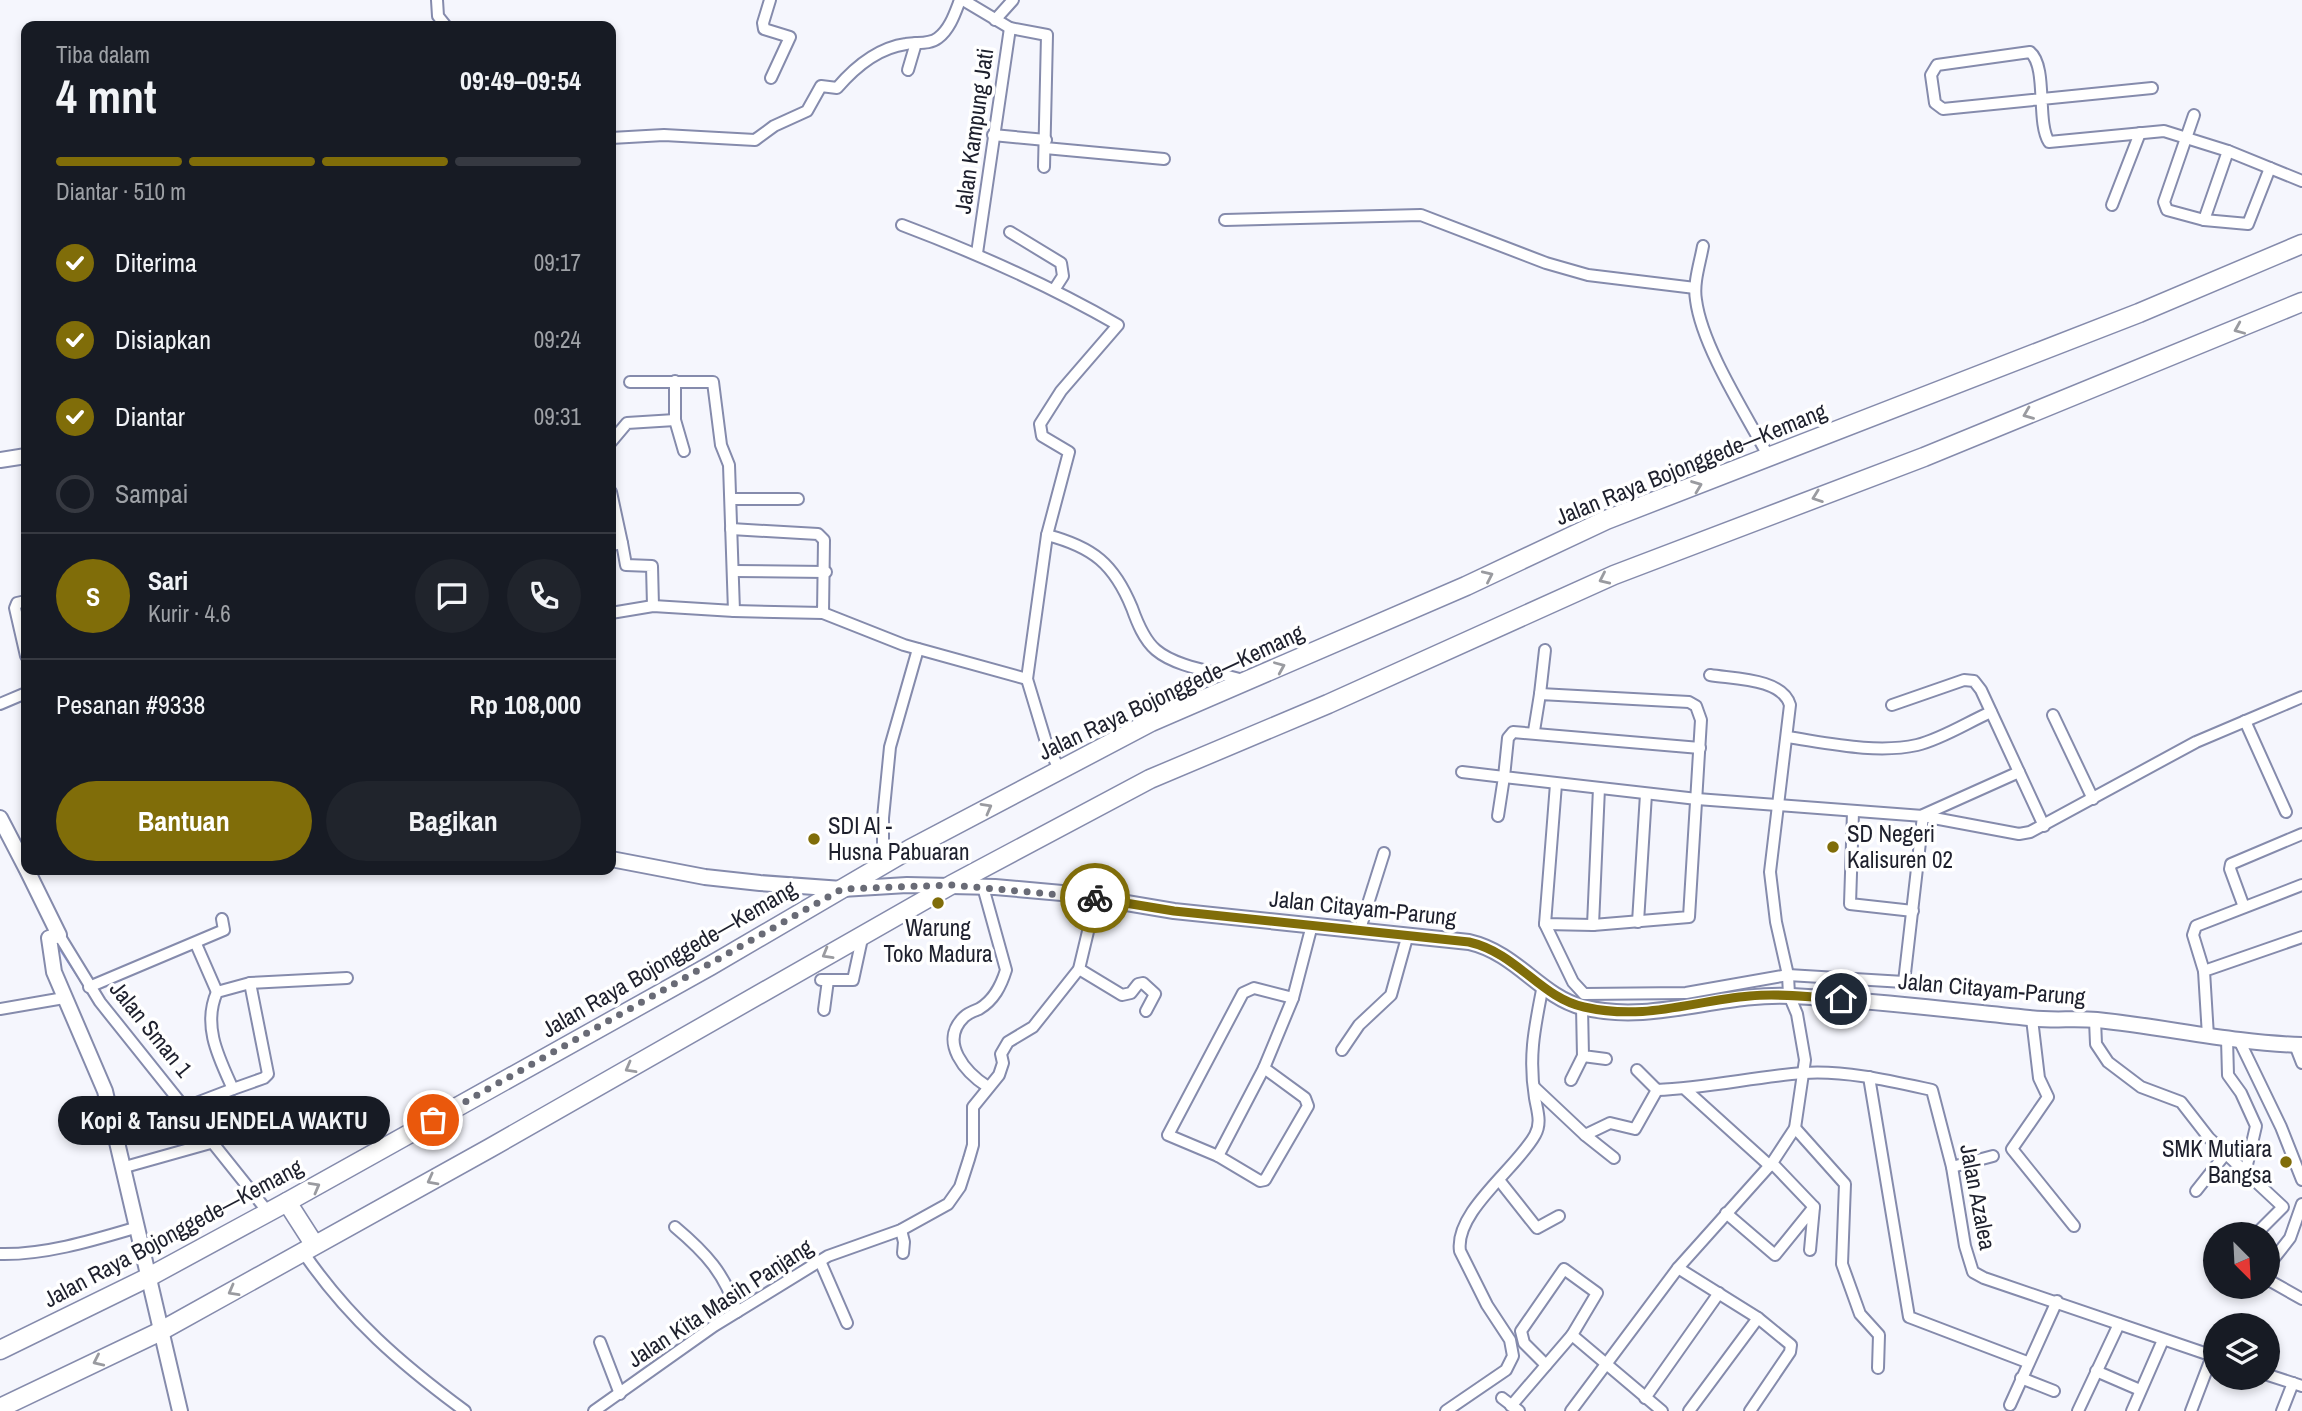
<!DOCTYPE html>
<html lang="id">
<meta charset="utf-8">
<style>
body{margin:0;font-family:"Archivo Narrow",sans-serif;background:#20242c;color:#f1f3f6;height:100vh;display:flex;flex-direction:column;font-size:26px;white-space:nowrap}
*{box-sizing:border-box;margin:0}
p{font-size:23px;color:#9ea1a6}
.icon{flex:none;width:38px;height:38px;fill:none;stroke:currentColor;stroke-width:2;stroke-linecap:round;stroke-linejoin:round}
.map{position:relative;flex:1;overflow:hidden}
.details{position:absolute;left:21px;top:21px;width:595px;height:854px;display:flex;flex-direction:column;background:#171b24;border-radius:14px;box-shadow:0 4px 10px #0003}
.details>*{flex:none}
.needle{width:46px;rotate:156deg}
.tools{position:absolute;left:2203px;top:1222px;display:grid;gap:14px}
.tools a{display:grid;place-items:center;width:77px;height:77px;border-radius:50%;background:#171b24;box-shadow:0 4px 10px #0003;font-size:35px}
.pin{position:absolute;display:grid;place-items:center;width:60px;height:60px;color:#fff;margin:-30px;border:4px solid #fff;border-radius:50%;box-shadow:0 2px 7px #0007}
.courier{position:absolute;display:grid;place-items:center;width:70px;height:70px;margin:-35px;border:5px solid #806d09;border-radius:50%;background:#fff;color:#222;box-shadow:0 2px 9px #0007}
.bubble{position:absolute;height:49px;border-radius:24px;background:#171b24;box-shadow:0 4px 10px #0003;font-size:23px;font-weight:700;line-height:49px;text-align:center}
.headline em{font-style:normal;font-weight:700}
.headline div{display:flex;flex-direction:column-reverse}
.headline{display:flex;align-items:center;justify-content:space-between;height:119px;padding:0 35px}
h1{font-size:46px;font-weight:700;line-height:52px}
.bar{display:grid;grid-template-columns:repeat(4,1fr);gap:10px 7px;align-content:center;height:84px;padding:0 35px}
.bar i{height:9px;border-radius:5px;background:#363941}
.bar .on{background:#806d09}
.bar p{grid-column:span 4}
.line{display:flex;align-items:center;gap:18px;padding:0 35px;border-top:2px solid #363941}
.line div{flex:1}
.round{display:grid;place-items:center;flex:none;width:74px;height:74px;border-radius:37px;background:#20242c}
ol{padding:0 35px;list-style:none}
li{display:flex;align-items:center;gap:21px;height:77px}
li p{margin-inline-start:auto}
li .icon{padding:7px;border-radius:50%;background:#806d09;color:#fff;stroke-width:4}
li:last-child{color:#9ea1a6}
li i{width:38px;height:38px;border:4px solid #363941;border-radius:50%}
.action{display:flex;gap:14px;margin-top:auto;padding:14px 35px}
.action a{flex:1;height:80px;border-radius:42px;background:#806d09;color:#fff;font-size:28px;font-weight:700;line-height:80px;text-align:center}
.action a+a{background:#20242c;color:#f1f3f6}
.map>svg:first-child{display:block}
</style>
<div class="map">
<svg width="2302" height="1411" viewBox="0 0 2302 1411">
<rect width="100%" height="100%" fill="#f5f6fd"/>
<g fill="none" stroke-linecap="round" stroke-linejoin="round">
<path stroke="#94a0f6" stroke-width="2.5" d="M56,943L81,981"/>
<defs>
<g id="minor">
<path d="M437,0L438,16L446,26"/>
<path d="M770,0L763,23L764,29L790,37L771,78"/>
<path d="M963,0L1010,28L1047,35L1044,167"/>
<path d="M995,20L1013,0"/>
<path d="M908,70L916,43"/>
<path d="M2152,88L1943,109L1935,103L1931,75L1937,65L2030,52C2048,67 2036,122 2049,142L2164,131L2228,151L2302,181"/>
<path d="M2194,115L2164,202L2167,210L2204,220L2248,224L2270,168"/>
<path d="M993,135L1046,140"/>
<path d="M611,138L664,135L755,140L774,126L807,111L821,86L837,88C855,67 877,48 906,44C917,42 929,45 938,38C950,29 955,13 960,0"/>
<path d="M1045,148L1164,159"/>
<path d="M2112,205L2140,133"/>
<path d="M1225,220L1421,215L1546,263L1588,275L1695,288"/>
<path d="M2204,220L2228,151"/>
<path d="M902,225C976,253 1049,285 1118,325L1061,391L1040,424L1042,436L1069,452L1047,535L1027,679L1046,742L1059,769"/>
<path d="M1010,232L1061,263L1063,276L1054,290"/>
<path d="M1703,246C1700,263 1693,283 1696,300C1702,347 1747,416 1770,459"/>
<path d="M977,253L1010,28"/>
<path d="M675,381V420L684,451"/>
<path d="M611,442L627,423L675,420"/>
<path d="M611,492L622,543L611,545"/>
<path d="M731,499H798"/>
<path d="M731,529L818,534L824,540L823,613L734,611"/>
<path d="M1047,535C1093,547 1114,564 1132,608C1137,622 1144,640 1156,650C1177,668 1219,672 1246,681"/>
<path d="M622,543L626,565L652,566L653,606"/>
<path d="M734,571L826,572"/>
<path d="M26,601L17,603L15,608L26,656"/>
<path d="M611,613L653,606L734,611L729,465L721,445L713,382H630"/>
<path d="M823,613L904,645L1027,679"/>
<path d="M1540,694L1545,650"/>
<path d="M0,704L26,693"/>
<path d="M1892,705L1964,680L1974,681L1981,690L2044,826"/>
<path d="M2053,715L2093,799"/>
<path d="M2245,721L2286,812"/>
<path d="M1534,731L1540,694L1689,702L1696,706L1701,720L1689,917L1593,925L1545,924L1556,784"/>
<path d="M1787,737C1828,743 1876,754 1917,745C1942,739 1968,722 1991,712"/>
<path d="M1462,772L1504,777L1498,816"/>
<path d="M1853,812L1850,904L1913,911"/>
<path d="M1923,815L2019,772"/>
<path d="M1923,816L2019,834L2030,832L2196,742L2302,697"/>
<path d="M883,866V818L890,747L918,649"/>
<path d="M983,887L1006,970C1001,986 994,1000 979,1009C974,1011 968,1013 964,1017C938,1042 966,1073 988,1087"/>
<path d="M2244,907L2230,869L2231,864L2302,834"/>
<path d="M1638,922L1646,794"/>
<path d="M1545,924L1573,982L1584,994L1686,993L1788,975L1904,982L1923,816L1697,799L1504,777L1508,738L1513,732L1700,748"/>
<path d="M1593,925L1599,788"/>
<path d="M1360,929L1384,853"/>
<path d="M59,935L100,1002L268,1212"/>
<path d="M196,944L217,992"/>
<path d="M1079,969L1122,995L1131,993L1138,984L1143,983L1155,994L1146,1011"/>
<path d="M2204,971L2193,935L2196,926L2302,885"/>
<path d="M821,980H853L863,934"/>
<path d="M89,987L224,930L222,919"/>
<path d="M1582,1007L1583,1056L1606,1059"/>
<path d="M0,1009L64,998"/>
<path d="M824,1010L828,980"/>
<path d="M2032,1019L2039,1078L2048,1097L2012,1149L2074,1226"/>
<path d="M2095,1020L2096,1044L2108,1062L2141,1087L2181,1102L2209,1138L2283,1207L2256,1234"/>
<path d="M2208,1036L2204,971L2302,937"/>
<path d="M2227,1039L2228,1075L2241,1093L2256,1126L2246,1169"/>
<path d="M2239,1040L2281,1127L2302,1180"/>
<path d="M2295,1045L2302,1063"/>
<path d="M1342,1050L1359,1025L1391,995L1408,934"/>
<path d="M1264,1068L1305,1098L1308,1106L1265,1180L1260,1181L1218,1156L1168,1135L1243,993L1254,988L1293,998"/>
<path d="M1637,1070L1657,1090C1706,1088 1754,1077 1803,1073C1845,1070 1891,1081 1932,1090L1952,1167L1965,1246L1973,1272L1984,1278L2216,1357"/>
<path d="M1869,1077L1909,1317L2027,1362"/>
<path d="M1571,1080L1583,1056"/>
<path d="M1534,1087L1585,1135L1610,1123L1635,1129L1657,1090"/>
<path d="M233,1089L264,1078L268,1074L250,983"/>
<path d="M1686,1090L1770,1166"/>
<path d="M186,1107L233,1089C219,1058 202,1026 217,992L250,983L347,978"/>
<path d="M1795,1128L1845,1184L1842,1264L1860,1314L1879,1335L1878,1368"/>
<path d="M1585,1135L1614,1158"/>
<path d="M1218,1156L1264,1068L1293,998L1312,925"/>
<path d="M1772,1163L1814,1207"/>
<path d="M125,1167L214,1142L261,1118"/>
<path d="M1952,1167L1993,1156"/>
<path d="M1499,1180L1537,1228L1559,1216"/>
<path d="M2196,1191L2227,1152"/>
<path d="M1726,1213L1775,1255L1814,1207L1810,1250"/>
<path d="M675,1227C706,1253 725,1274 737,1312"/>
<path d="M901,1230L904,1242L903,1253"/>
<path d="M303,1252C348,1318 401,1364 465,1411"/>
<path d="M0,1254C46,1255 94,1240 138,1227"/>
<path d="M820,1261L847,1323"/>
<path d="M2268,1266L2290,1238L2302,1204"/>
<path d="M1678,1268L1758,1318L1791,1345L1790,1352L1750,1411"/>
<path d="M2268,1276L2272,1282L2302,1299"/>
<path d="M600,1342L620,1394"/>
<path d="M1546,1365L1524,1343L1521,1331L1564,1269L1597,1293L1572,1335"/>
<path d="M2096,1371L2140,1390"/>
<path d="M2268,1375L2302,1386"/>
<path d="M2021,1378L2054,1391"/>
<path d="M1502,1398L1519,1411"/>
<path d="M1645,1398L1719,1293"/>
<path d="M2010,1405L2057,1301"/>
<path d="M1511,1406L1572,1335L1662,1411"/>
<path d="M594,1411L714,1326L828,1256L901,1230L948,1204L960,1187L969,1159L973,1145V1107L999,1075L1003,1063L1001,1054L1008,1042L1033,1027L1079,969L1096,898"/>
<path d="M1446,1411L1506,1370L1513,1356L1510,1340L1487,1305L1460,1251C1454,1212 1518,1167 1535,1135C1542,1123 1537,1110 1535,1098C1528,1056 1535,1026 1543,985"/>
<path d="M1571,1411L1678,1268L1772,1163L1795,1128L1805,1060L1797,1014L1789,995L1788,975L1776,922L1770,872L1790,705C1782,678 1733,679 1710,675"/>
<path d="M1689,1411L1758,1318"/>
<path d="M2078,1411L2119,1324"/>
<path d="M2132,1411L2163,1340"/>
<path d="M2191,1411L2212,1356"/>
<path d="M2282,1411L2293,1383"/>
</g>
<g id="secondary">
<path d="M0,460L26,456"/>
<path d="M0,818L26,868"/>
<path d="M611,859L705,877L760,883L842,889L907,885L995,887L1073,894L1174,911L1469,942C1517,953 1540,996 1582,1007C1652,1025 1721,992 1792,996C1871,1000 1950,1010 2029,1018C2051,1021 2074,1018 2097,1020C2166,1027 2233,1043 2302,1045"/>
<path d="M27,870L59,935L49,938L54,972L105,1091L180,1411"/>
</g>
<g id="trunk">
<path d="M287,1202L314,1244"/>
<path d="M0,1350L147,1278L287,1202L710,966L910,849L1151,722L1466,586L1606,520L2139,313L2302,244"/>
<path d="M0,1408L159,1332L490,1148L951,885L1150,779L1328,704L1614,575L1924,457L2302,302"/>
</g>
</defs>
<use href="#minor" stroke="#858bac" stroke-width="14"/>
<use href="#secondary" stroke="#858bac" stroke-width="18"/>
<use href="#trunk" stroke="#858bac" stroke-width="21"/>
<use href="#minor" stroke="#fff" stroke-width="10"/>
<use href="#secondary" stroke="#fff" stroke-width="14"/>
<use href="#trunk" stroke="#fff" stroke-width="18"/>
</g>
<defs><path id="oneway-chevron" d="M-2-3.5L2.5 0L-2 3.5" fill="none" stroke-width="1.6" stroke-linecap="round" stroke-linejoin="round" transform="scale(1.75)"/></defs>
<g stroke="#9a9ba0">
<use href="#oneway-chevron" transform="translate(2239 329) rotate(157)"/>
<use href="#oneway-chevron" transform="translate(2028 414) rotate(158)"/>
<use href="#oneway-chevron" transform="translate(1697 486) rotate(-21)"/>
<use href="#oneway-chevron" transform="translate(1817 497) rotate(160)"/>
<use href="#oneway-chevron" transform="translate(1488 576) rotate(-25)"/>
<use href="#oneway-chevron" transform="translate(1604 579) rotate(155)"/>
<use href="#oneway-chevron" transform="translate(1280 667) rotate(-23)"/>
<use href="#oneway-chevron" transform="translate(987 808) rotate(-29)"/>
<use href="#oneway-chevron" transform="translate(827 954) rotate(150)"/>
<use href="#oneway-chevron" transform="translate(630 1068) rotate(151)"/>
<use href="#oneway-chevron" transform="translate(432 1180) rotate(152)"/>
<use href="#oneway-chevron" transform="translate(315 1187) rotate(-29)"/>
<use href="#oneway-chevron" transform="translate(233 1291) rotate(151)"/>
<use href="#oneway-chevron" transform="translate(98 1361) rotate(155)"/>
</g>
<g fill="none" stroke-linecap="round" stroke-linejoin="round">
<path stroke="#696b76" stroke-width="7" stroke-dasharray="0 12.6" d="M433,1120L842,889L951,885L1095,898"/>
<path stroke="#806d09" stroke-width="9" d="M1095,898L1174,911L1469,942C1517,953 1541,998 1584,1007C1646,1021 1691,1001 1750,996C1780,993 1811,997 1841,999"/>
</g>
<g fill="#806d09" stroke="#fff" stroke-width="2.5">
<circle cx="814" cy="839" r="7"/>
<circle cx="1833" cy="847" r="7"/>
<circle cx="938" cy="903" r="7"/>
<circle cx="2286" cy="1162" r="7"/>
</g>
<g text-anchor="middle" stroke-width="7" stroke-linejoin="round" paint-order="stroke">
<g font-size="23" fill="#1e202d" stroke="#fff">
<text transform="translate(974 131) rotate(-82)" y="8">Jalan Kampung Jati</text>
<text transform="translate(1691 464) rotate(-22)" y="8">Jalan Raya Bojonggede—Kemang</text>
<text transform="translate(1171 692) rotate(-25)" y="8">Jalan Raya Bojonggede—Kemang</text>
<text transform="translate(1363 908) rotate(6)" y="8">Jalan Citayam-Parung</text>
<text transform="translate(669 959) rotate(-30)" y="8">Jalan Raya Bojonggede—Kemang</text>
<text transform="translate(1992 989) rotate(5)" y="8">Jalan Citayam-Parung</text>
<text transform="translate(151 1029) rotate(51)" y="8">Jalan Sman 1</text>
<text transform="translate(1978 1197) rotate(79)" y="8">Jalan Azalea</text>
<text transform="translate(173 1233) rotate(-28)" y="8">Jalan Raya Bojonggede—Kemang</text>
<text transform="translate(720 1303) rotate(-33)" y="8">Jalan Kita Masih Panjang</text>
</g>
<g font-size="23" fill="#1e202d" stroke="#fff" text-anchor="start">
<text x="828" y="834">SDI Al -<tspan x="828" dy="26">Husna Pabuaran</tspan></text>
<text x="1847" y="842">SD Negeri<tspan x="1847" dy="26">Kalisuren 02</tspan></text>
<text x="938" y="936" text-anchor="middle">Warung<tspan x="938" dy="26">Toko Madura</tspan></text>
<text x="2272" y="1157" text-anchor="end">SMK Mutiara<tspan x="2272" dy="26">Bangsa</tspan></text>
</g>
</g>
</svg>
<div class="tools">
<a><svg class="needle" viewBox="-14 -14 28 28"><path d="M0-13l5 13h-10z" fill="#e53935"/><path d="M0 13l5-13h-10z" fill="#9ea1a6"/></svg></a>
<a><svg class="icon" aria-label="layers" viewBox="0 0 24 24"><path d="M12 4l9 5-9 5-9-5zM3 14l9 5 9-5"/></svg></a>
</div>
<div class="pin" style="left:433px;top:1120px;background:#ea580c"><svg class="icon" aria-label="bag" viewBox="0 0 24 24"><path d="M5 8h14l-1 12H6zM9 8a3 3 0 0 1 6 0"/></svg></div>
<div class="pin" style="left:1841px;top:999px;background:#1f2937"><svg class="icon" aria-label="home" viewBox="0 0 24 24"><path d="M3 11l9-7 9 7M6 9v11h12V9"/></svg></div>
<div class="courier" style="left:1095px;top:898px"><svg class="icon" aria-label="bike" viewBox="0 0 24 24"><circle cx="6" cy="16" r="4"/><circle cx="18" cy="16" r="4"/><path d="M6 16l4-8h5l3 8M10 8l3 8H6M13 5h3"/></svg></div>
<div class="bubble" style="left:58px;top:1096px;width:332px">Kopi &amp; Tansu JENDELA WAKTU</div>
<section class="details">
<div class="headline"><div><h1>4 mnt</h1><p>Tiba dalam</p></div><em>09:49–09:54</em></div>
<div class="bar"><i class="on"></i><i class="on"></i><i class="on"></i><i></i><p>Diantar · 510 m</p></div>
<ol>
<li><svg class="icon" aria-label="check" viewBox="0 0 24 24"><path d="M5 12l5 5 9-10"/></svg>Diterima<p>09:17</p></li>
<li><svg class="icon" aria-label="check" viewBox="0 0 24 24"><path d="M5 12l5 5 9-10"/></svg>Disiapkan<p>09:24</p></li>
<li><svg class="icon" aria-label="check" viewBox="0 0 24 24"><path d="M5 12l5 5 9-10"/></svg>Diantar<p>09:31</p></li>
<li><i></i>Sampai</li>
</ol>
<div class="line" style="height:126px"><b class="round" style="background:#806d09;color:#fff">S</b><div><b>Sari</b><p>Kurir · 4.6</p></div><a class="round"><svg class="icon" aria-label="chat" viewBox="0 0 24 24"><path d="M4 5h16v11H9l-5 4z"/></svg></a><a class="round"><svg class="icon" aria-label="phone" viewBox="0 0 24 24"><path d="M5 4h4l2 5-3 2q2 4 5 5l2-3 5 2v4C11 20 4 13 5 4z"/></svg></a></div>
<div class="line" style="height:91px"><div>Pesanan #9338</div><b>Rp 108,000</b></div>
<div class="action"><a>Bantuan</a><a>Bagikan</a></div>
</section>
</div>
